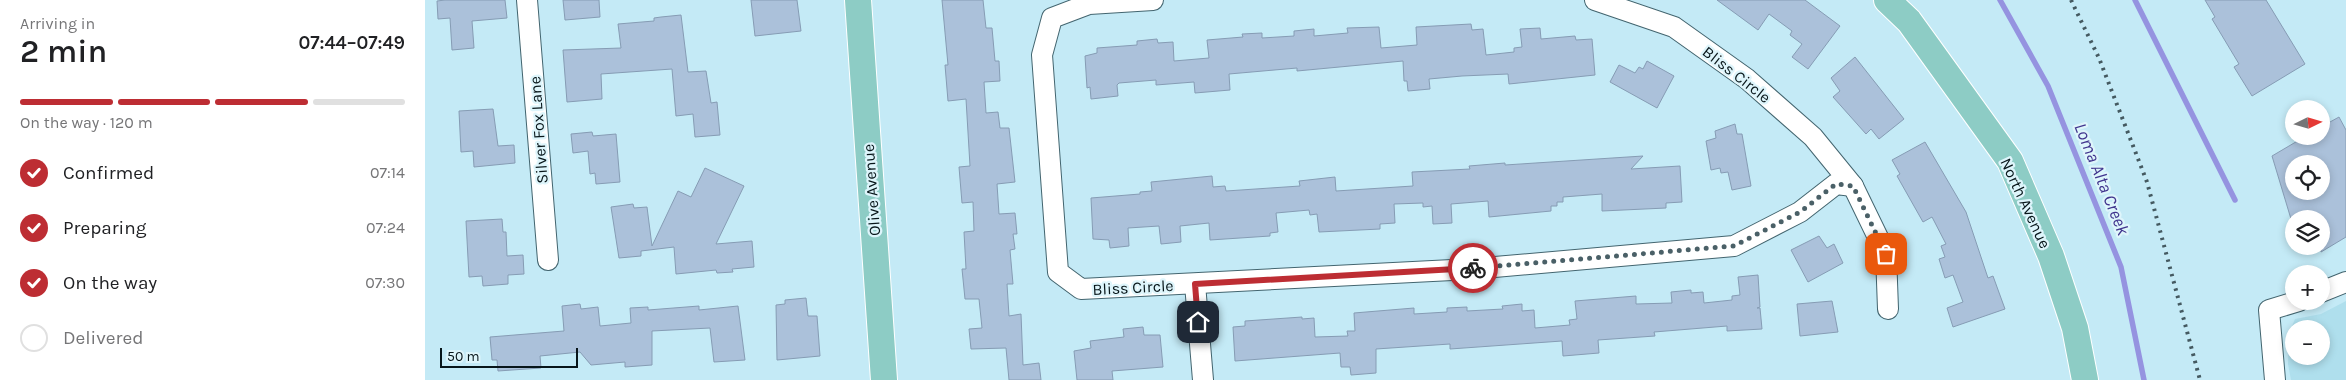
<!DOCTYPE html>
<meta charset="utf-8">
<style>
body{margin:0;font-family:Karla,sans-serif;background:#f2f2f2;color:#202124;height:100vh;display:flex;flex-direction:column;font-size:19px;white-space:nowrap}
*{box-sizing:border-box;margin:0}
p{font-size:16px;color:#757577}
.icon{flex:none;width:28px;height:28px;fill:none;stroke:currentColor;stroke-width:2;stroke-linecap:round;stroke-linejoin:round}
.map{position:relative;flex:1;overflow:hidden}
.sheet{display:flex;flex-direction:column;background:#fff;width:425px}
.sheet>*{flex:none}
.needle{width:32px;rotate:85deg}
.tools{position:absolute;left:1860px;top:100px;display:grid;gap:10px}
.tools a{display:grid;place-items:center;width:45px;height:45px;border-radius:50%;background:#fff;box-shadow:0 2px 8px #0003;font-size:25px}
.scale{position:absolute;left:15px;bottom:12px;width:138px;box-sizing:border-box;padding-left:5px;border:2px solid #08161a;border-top:0;font-size:14px;line-height:18px;white-space:nowrap;color:#08161a;-webkit-text-stroke:4px #def5fb;paint-order:stroke}
.pin{position:absolute;display:grid;place-items:center;width:42px;height:42px;color:#fff;margin:-21px;border-radius:10px;box-shadow:0 2px 8px #0006}
.courier{position:absolute;display:grid;place-items:center;width:50px;height:50px;margin:-25px;border:4px solid #bd2d33;border-radius:50%;background:#fff;color:#222;box-shadow:0 1px 6px #0007}
.headline em{font-style:normal;font-weight:600}
.headline div{display:flex;flex-direction:column-reverse}
.headline{display:flex;align-items:center;justify-content:space-between;height:85px;padding:0 20px}
h1{font-size:32px;font-weight:600;line-height:38px}
.bar{display:grid;grid-template-columns:repeat(4,1fr);gap:8px 5px;align-content:center;height:60px;padding:0 20px}
.bar i{height:6px;border-radius:4px;background:#e0e0e0}
.bar .selected{background:#bd2d33}
.bar p{grid-column:span 4}
ol{padding:0 20px;list-style:none}
li{display:flex;align-items:center;gap:15px;height:55px}
li p{margin-inline-start:auto}
li .icon{padding:5px;border-radius:50%;background:#bd2d33;color:#fff;stroke-width:4}
li:last-child{color:#757577}
li i{width:28px;height:28px;border:2px solid #e0e0e0;border-radius:50%}
main{display:flex;flex:1;min-height:0}
.map>svg:first-child{display:block}
</style>
<main>
<section class="sheet">
<div class="headline"><div><h1>2 min</h1><p>Arriving in</p></div><em>07:44–07:49</em></div>
<div class="bar"><i class="selected"></i><i class="selected"></i><i class="selected"></i><i></i><p>On the way · 120 m</p></div>
<ol>
<li><svg class="icon" aria-label="check" viewBox="0 0 24 24"><path d="M5 12l5 5 9-10"/></svg>Confirmed<p>07:14</p></li>
<li><svg class="icon" aria-label="check" viewBox="0 0 24 24"><path d="M5 12l5 5 9-10"/></svg>Preparing<p>07:24</p></li>
<li><svg class="icon" aria-label="check" viewBox="0 0 24 24"><path d="M5 12l5 5 9-10"/></svg>On the way<p>07:30</p></li>
<li><i></i>Delivered</li>
</ol>
</section>
<div class="map">
<svg width="1921" height="380" viewBox="0 0 1921 380">
<rect width="100%" height="100%" fill="#c4eaf6"/>
<path fill="#afdfed" fill-rule="evenodd" d="M1921,301V380H1866L1863,364L1864,333L1870,319L1896,314ZM1869,329H1896V356H1869Z"/>
<g fill="none" stroke-linecap="round" stroke-linejoin="round">
<g stroke="#9593e0" stroke-width="5.5">
<path d="M1575,0L1623,86L1696,267L1719,380"/>
<path d="M1710,0L1810,200"/>
</g>
</g>
<g fill="#abc1da" stroke="#869cb4" fill-rule="evenodd">
<path d="M20,0H80L82,18L47,21L49,48L27,50L25,18L13,19L12,1Z"/>
<path d="M138,0H174L175,17L140,20Z"/>
<path d="M326,0H372L376,31L330,36Z"/>
<path d="M517,0H558L561,28H567L570,61H574L575,81L559,82L561,113L573,112L575,128H584L590,182L572,184L574,214L590,213L592,234H588L590,249L585,250L588,284H582L584,316L596,314L598,365L614,363L616,380H584L581,348L546,349L544,329L557,328L554,299H540L537,269H541L539,232L549,231L548,202L537,203L534,167L545,166L541,99L523,101L520,65H523Z"/>
<path d="M1292,0H1380L1415,26L1383,69L1367,57L1377,44L1365,35L1367,31L1344,14L1333,30Z"/>
<path d="M1780,0H1841L1880,64L1827,96L1809,67L1814,64L1787,19L1790,17Z"/>
<path d="M256,15L263,72L281,71L286,103L292,102L295,135L270,137L268,114L251,116L247,69L176,74L177,99L142,102L138,50L196,48L193,24L229,21V18L236,17Z"/>
<path d="M1046,24L1047,30L1058,29L1061,55L1089,52V48L1097,47L1095,29L1115,28L1116,39L1150,36L1151,40L1167,39L1170,75L1084,84L1083,74L1037,76L1004,79L1005,89L983,91L982,81H979L978,61L872,71V68L804,74L805,90L770,93L769,82L731,85V80L694,83L692,85L693,96L666,99L665,87L662,88L660,56L672,53V48L712,45V41L732,39L733,43L748,42L749,61L784,58L782,40L818,37L817,34L837,33V38L869,36V31L889,29V36L923,33L922,28L954,27L956,48L992,45L991,27Z"/>
<path d="M1430,57L1479,119L1454,139L1446,129L1441,134L1408,97L1415,91L1406,78Z"/>
<path d="M1222,61L1249,76L1232,108L1185,82L1194,65L1210,73L1214,67L1218,69Z"/>
<path d="M68,109L73,146L89,145L90,163L49,167L48,151L36,152L34,111Z"/>
<path d="M1914,117L1921,130V237L1896,252V219H1866L1847,156L1881,136H1896V127ZM1869,164H1896V191H1869Z"/>
<path d="M1310,124L1312,134H1317L1326,186L1307,190L1303,172L1296,173L1295,168L1286,170L1281,141L1291,138L1290,131Z"/>
<path d="M167,132L168,136L191,134L195,182L171,184L170,173L165,174L163,151L148,153L146,134Z"/>
<path d="M1500,142L1541,212L1563,278L1568,276L1580,309L1528,327L1522,308L1538,302L1528,275L1520,278L1514,259L1520,257L1516,246L1521,244L1507,217L1498,222L1472,176L1475,174L1467,160Z"/>
<path d="M1218,156L1206,169L1255,166L1257,202L1241,203V208L1177,211V194L1138,197V202H1132V206H1126V211L1064,217L1063,201L1026,204L1027,223L1008,224L1007,206L998,207V203L969,204L970,223L955,224V229L894,232L892,214L885,215L884,210L851,213L853,232L845,233V236L785,240L784,223L755,226L756,242L736,244L734,226L703,228L704,246L685,248L684,240L668,239L666,198L715,194V192L727,191L726,182L787,176L788,187L800,186L801,191L875,186L874,181L910,177L911,191L988,186L987,172L1045,169L1044,166L1080,163V165Z"/>
<path d="M280,168L319,186L291,244L327,241L329,267L307,269L308,272L292,273L291,270L251,274L249,247L216,251V256L194,258L186,207L208,204L209,208L222,207L227,246L253,191L266,197Z"/>
<path d="M77,219L78,232H81L82,256L98,255L99,274L83,275V284L58,286L57,276L44,277L41,221Z"/>
<path d="M1394,236L1402,248L1409,244L1418,263L1383,282L1366,250Z"/>
<path d="M1333,275L1335,307L1332,308H1335L1337,329L1302,331V326L1229,332L1230,336L1173,340L1174,353L1138,356L1137,341L1025,349V344L951,349V373L926,375L925,367H916L915,353L810,361L808,327L820,326V321L877,317V319L889,318L890,337L923,336L922,331H930L929,313L989,308V314L1022,312V308L1042,307V311L1078,309L1077,306L1097,304V311L1109,310L1110,328L1145,325L1144,320L1152,319L1150,301L1211,296V304L1247,303L1246,292L1266,290V293L1278,292L1279,303L1307,300V296L1315,295L1313,277Z"/>
<path d="M381,298L383,316H392L395,356L352,360L351,305L360,304V300Z"/>
<path d="M1407,301L1413,332L1375,336L1372,304Z"/>
<path d="M155,304L156,309L173,307L175,326L206,323L205,308L223,307V310L274,306V310L313,306L320,360L289,362L285,328L227,331V365L200,367V362L166,365L155,352L115,356L116,368L73,371L72,360H67L65,337L139,331L137,306Z"/>
<path d="M718,327L719,335H735L738,367L687,371L688,380H652L649,351L666,348L665,341L699,337L698,329Z"/>
</g>
<g fill="none" stroke-linecap="round" stroke-linejoin="round">
<defs>
<g id="minor">
<path d="M102,0L123,260"/>
<path d="M728,0L664,4L627,18L617,55L633,272L656,289L1047,269L1309,246L1375,212L1411,184L1428,186"/>
<path d="M1170,0L1249,27L1322,79L1388,137L1428,186L1461,254L1463,309"/>
<path d="M770,284L778,380"/>
<path d="M1896,292L1921,282"/>
<path d="M1850,380L1844,310L1874,301"/>
</g>
<g id="major">
<path d="M433,0L459,380"/>
<path d="M1462,0L1484,21L1585,161L1626,256L1650,328L1660,380"/>
</g>
</defs>
<use href="#minor" stroke="#43656f" stroke-width="22"/>
<use href="#major" stroke="#fff" stroke-width="28"/>
<use href="#minor" stroke="#fff" stroke-width="20"/>
<use href="#major" stroke="#8dccc5" stroke-width="26"/>
<path stroke="#445960" stroke-width="4" stroke-dasharray="2.5 5" stroke-linecap="butt" d="M1646,0L1674,58L1722,182L1775,380"/>
</g>
<g fill="none" stroke-linecap="round" stroke-linejoin="round">
<path stroke="#4a6067" stroke-width="5" stroke-dasharray="0 9" d="M1048,268L1309,246L1375,212L1411,184L1428,186L1461,254"/>
<path stroke="#bd2d33" stroke-width="6" d="M773,322L770,284L1048,268"/>
</g>
<g text-anchor="middle" stroke-width="4.5" stroke-linejoin="round" paint-order="stroke">
<g font-size="16" fill="#08161a" stroke="#def5fb">
<text transform="translate(1312 74) rotate(38)" y="6">Bliss Circle</text>
<text transform="translate(113 130) rotate(-94)" y="6">Silver Fox Lane</text>
<text transform="translate(446 190) rotate(-94)" y="6">Olive Avenue</text>
<text transform="translate(1601 203) rotate(65)" y="6">North Avenue</text>
<text transform="translate(708 287) rotate(-3)" y="6">Bliss Circle</text>
</g>
<g font-size="18" font-style="italic" fill="#41358e" stroke="#def5fb">
<text transform="translate(1677 179) rotate(68)" y="6">Loma Alta Creek</text>
</g>
</g>
</svg>
<div class="tools">
<a><svg class="needle" viewBox="-14 -14 28 28"><path d="M0-13l5 13h-10z" fill="#e53935"/><path d="M0 13l5-13h-10z" fill="#757577"/></svg></a>
<a><svg class="icon" aria-label="locate" viewBox="0 0 24 24"><circle cx="12" cy="12" r="6"/><path d="M12 2v4M12 18v4M2 12h4M18 12h4"/></svg></a>
<a><svg class="icon" aria-label="layers" viewBox="0 0 24 24"><path d="M12 4l9 5-9 5-9-5zM3 14l9 5 9-5"/></svg></a>
<a>+</a>
<a>−</a>
</div>
<div class="scale">50 m</div>
<div class="pin" style="left:1461px;top:254px;background:#ea580c"><svg class="icon" aria-label="bag" viewBox="0 0 24 24"><path d="M5 8h14l-1 12H6zM9 8a3 3 0 0 1 6 0"/></svg></div>
<div class="pin" style="left:773px;top:322px;background:#1f2937"><svg class="icon" aria-label="home" viewBox="0 0 24 24"><path d="M3 11l9-7 9 7M6 9v11h12V9"/></svg></div>
<div class="courier" style="left:1048px;top:268px"><svg class="icon" aria-label="bike" viewBox="0 0 24 24"><circle cx="6" cy="16" r="4"/><circle cx="18" cy="16" r="4"/><path d="M6 16l4-8h5l3 8M10 8l3 8H6M13 5h3"/></svg></div>
</div>
</main>
